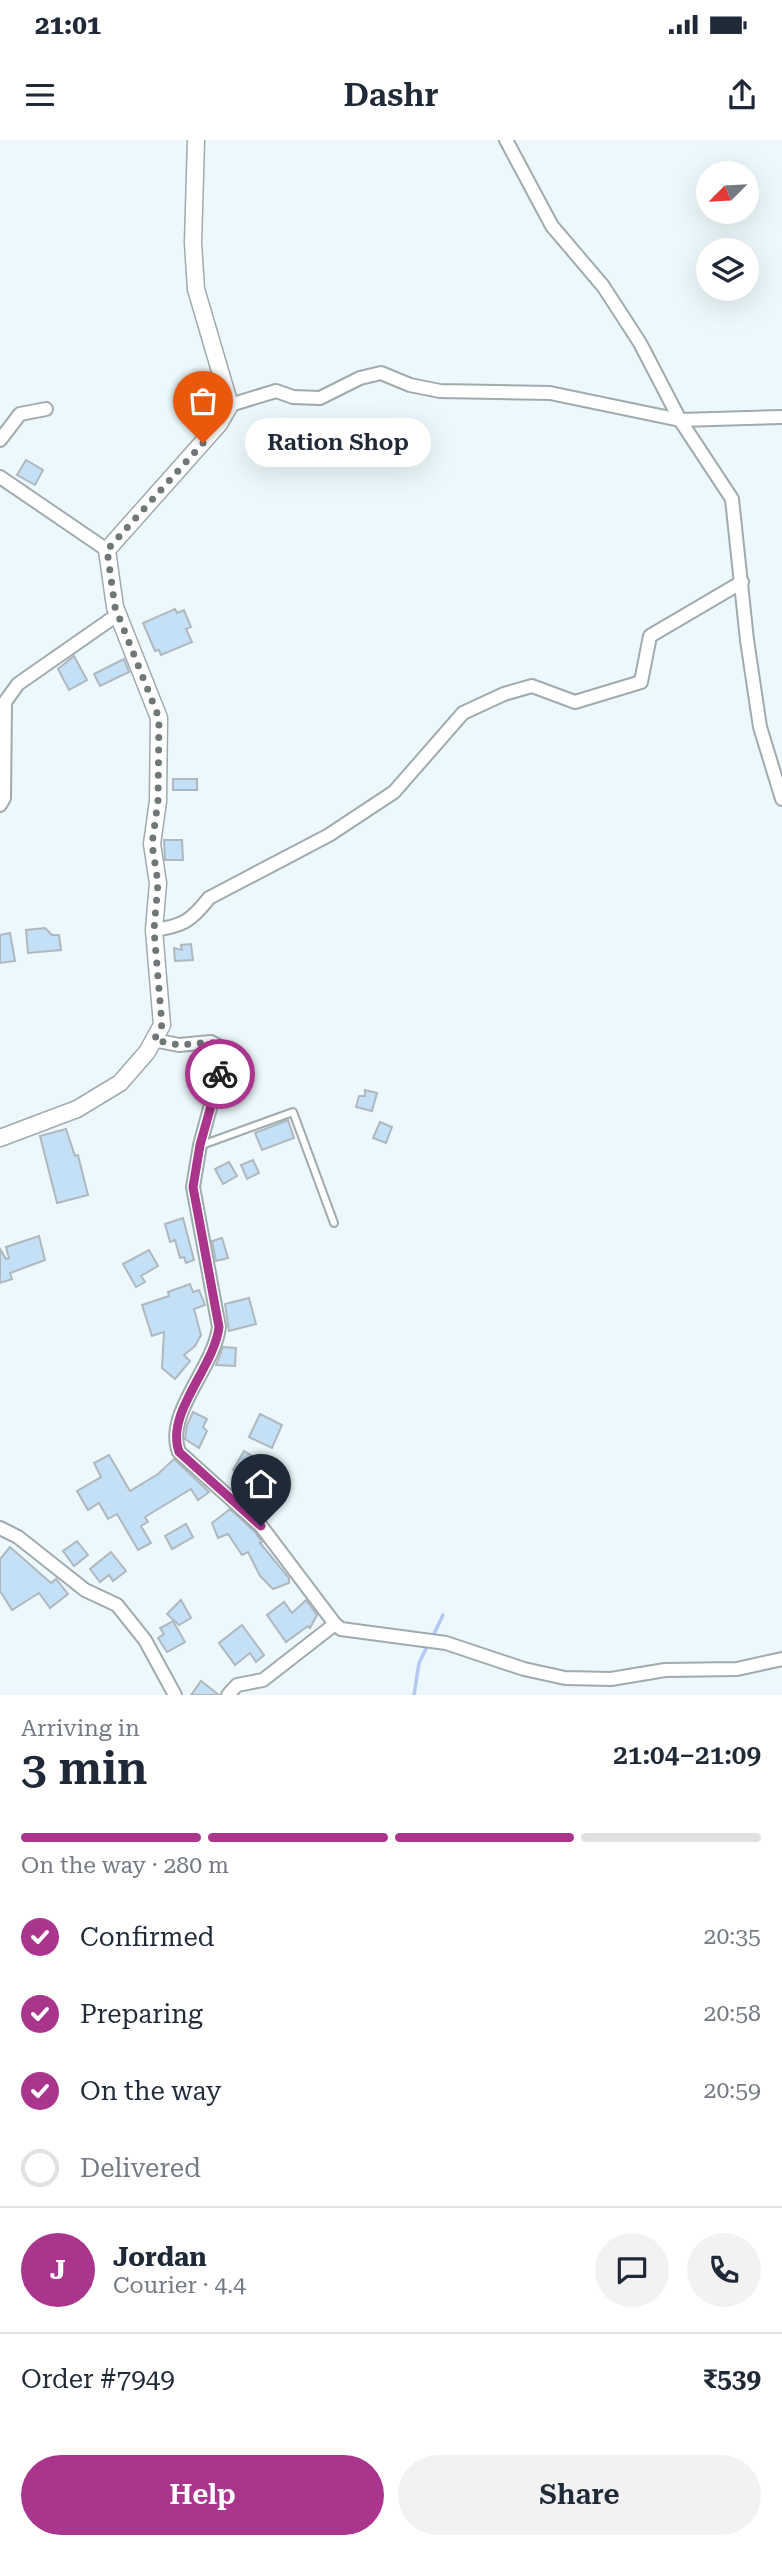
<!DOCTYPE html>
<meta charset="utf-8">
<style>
body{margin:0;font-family:"Roboto Serif",serif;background:#f2f2f3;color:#1f2937;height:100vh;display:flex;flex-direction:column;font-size:26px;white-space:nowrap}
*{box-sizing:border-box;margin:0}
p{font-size:23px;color:#747a83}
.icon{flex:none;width:38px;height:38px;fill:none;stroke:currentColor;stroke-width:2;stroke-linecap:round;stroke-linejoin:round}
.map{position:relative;height:1555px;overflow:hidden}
.drawer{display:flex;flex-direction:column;background:#fff;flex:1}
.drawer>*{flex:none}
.needle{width:46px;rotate:246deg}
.buttons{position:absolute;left:696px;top:21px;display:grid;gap:14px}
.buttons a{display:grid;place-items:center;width:63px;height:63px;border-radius:50%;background:#fff;box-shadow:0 7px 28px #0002;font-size:35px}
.pin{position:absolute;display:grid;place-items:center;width:60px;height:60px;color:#fff;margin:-72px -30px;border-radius:50% 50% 50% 0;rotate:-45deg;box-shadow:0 0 7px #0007}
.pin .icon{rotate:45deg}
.courier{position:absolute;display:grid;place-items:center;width:70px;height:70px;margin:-35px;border:5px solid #aa358d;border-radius:50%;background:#fff;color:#222;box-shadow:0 2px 9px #0007}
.bubble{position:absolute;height:49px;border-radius:24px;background:#fff;box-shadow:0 7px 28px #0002;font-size:23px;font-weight:600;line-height:49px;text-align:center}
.headline em{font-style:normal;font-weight:600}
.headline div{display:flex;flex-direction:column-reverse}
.headline{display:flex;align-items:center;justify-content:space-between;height:119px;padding:0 21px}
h1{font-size:46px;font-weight:600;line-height:52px}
.bar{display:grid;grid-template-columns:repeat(4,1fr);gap:10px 7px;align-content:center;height:84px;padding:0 21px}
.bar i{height:9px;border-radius:5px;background:#e0e1e3}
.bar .selected{background:#aa358d}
.bar p{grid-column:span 4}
.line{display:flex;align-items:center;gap:18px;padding:0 21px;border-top:2px solid #e0e1e3}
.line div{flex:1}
.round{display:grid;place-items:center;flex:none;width:74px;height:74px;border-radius:37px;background:#f2f2f3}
ol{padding:0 21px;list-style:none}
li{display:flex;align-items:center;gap:21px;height:77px}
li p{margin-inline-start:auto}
li .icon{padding:7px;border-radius:50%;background:#aa358d;color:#fff;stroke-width:4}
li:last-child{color:#747a83}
li i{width:38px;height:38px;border:4px solid #e0e1e3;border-radius:50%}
.action{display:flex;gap:14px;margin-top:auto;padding:14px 21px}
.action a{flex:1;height:80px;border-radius:42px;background:#aa358d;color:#fff;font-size:28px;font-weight:600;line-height:80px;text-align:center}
.action a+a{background:#f2f2f3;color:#1f2937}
.status{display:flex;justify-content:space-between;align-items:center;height:49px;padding:0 35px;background:#fff;direction:ltr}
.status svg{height:19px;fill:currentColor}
header{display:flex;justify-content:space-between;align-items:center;height:91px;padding:0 21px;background:#fff;font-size:32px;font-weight:600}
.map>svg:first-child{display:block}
</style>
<div class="status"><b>21:01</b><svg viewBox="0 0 49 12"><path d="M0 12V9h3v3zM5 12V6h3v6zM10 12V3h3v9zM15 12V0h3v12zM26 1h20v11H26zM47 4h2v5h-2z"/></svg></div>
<header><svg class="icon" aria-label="menu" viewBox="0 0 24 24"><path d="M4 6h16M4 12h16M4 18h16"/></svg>Dashr<svg class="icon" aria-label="share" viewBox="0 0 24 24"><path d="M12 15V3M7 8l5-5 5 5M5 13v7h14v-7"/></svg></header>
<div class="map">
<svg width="782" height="1555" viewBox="0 0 782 1555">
<rect width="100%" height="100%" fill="#ecf8fb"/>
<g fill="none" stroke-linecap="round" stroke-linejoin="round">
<g stroke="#b4c8f4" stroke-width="3.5">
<path d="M432,1498L443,1475"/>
<path d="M414,1555L419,1523L428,1505"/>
</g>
</g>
<g fill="#c3e0f7" stroke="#b0b8bf" stroke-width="2">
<path d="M26,320L43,330L35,345L17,335Z"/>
<path d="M175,469L177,473L184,470L191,487L186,489L192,502L161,515L159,510L155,511L143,483Z"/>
<path d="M74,516L87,540L69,550L58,529Z"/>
<path d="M124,519L129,532L100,546L94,534Z"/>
<rect x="173" y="639" width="24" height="11"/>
<path d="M164,700H182L183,720H165Z"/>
<path d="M45,788L52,795H59L61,810L28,813L26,790Z"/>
<path d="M10,793L15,821L0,823V795Z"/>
<path d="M191,804L193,820L175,821L174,808L182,810L181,805Z"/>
<path d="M230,929L237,930L235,946L225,945Z"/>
<path d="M365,950L377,953L372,971L356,967L359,956H365Z"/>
<path d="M288,980L294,998L262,1010L255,993Z"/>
<path d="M380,982L392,987L386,1003L373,998Z"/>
<path d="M66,989L75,1016L78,1015L88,1055L57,1063L40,996Z"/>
<path d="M253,1020L259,1033L247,1039L241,1025Z"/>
<path d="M229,1022L237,1036L223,1044L215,1029Z"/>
<path d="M183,1078L194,1120L186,1123L184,1117L180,1118L175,1100L170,1102L165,1084Z"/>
<path d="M39,1096L45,1120L10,1133L12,1139L0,1143V1109L6,1119L9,1118L6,1107Z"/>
<path d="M222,1098L228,1118L216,1121L212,1101Z"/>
<path d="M149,1110L158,1126L141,1136L145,1142L136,1147L123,1124Z"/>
<path d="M190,1144L193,1152L199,1150L205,1165L194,1169L201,1195L195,1206L184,1215L190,1221L175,1239L162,1228L164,1192L152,1196L142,1165L169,1156L168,1152Z"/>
<path d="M249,1158L256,1184L229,1191L225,1164Z"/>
<path d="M223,1207L236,1208L235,1226L216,1225Z"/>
<path d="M193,1272L207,1279L203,1287L207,1291L199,1308L185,1299L187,1285Z"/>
<path d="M260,1274L282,1285L272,1308L249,1297Z"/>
<path d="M244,1311L265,1324L261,1331L254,1329L248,1339L233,1330Z"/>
<path d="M109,1315L130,1351L158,1334L174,1319L209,1352L198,1360L191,1349L145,1377L148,1382L141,1386L151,1403L138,1410L117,1374L108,1379L99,1363L88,1370L77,1351L101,1337L94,1323Z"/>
<path d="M230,1369L255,1392L262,1402L260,1403L289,1438V1443L273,1449L260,1436L248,1412L242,1415L228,1394L218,1398L212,1383Z"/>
<path d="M186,1384L193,1397L172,1409L165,1396Z"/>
<path d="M77,1401L88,1415L74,1426L63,1411Z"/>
<path d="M10,1407L51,1443L56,1439L68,1454L50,1468L39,1453L12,1470L0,1451V1419Z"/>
<path d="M111,1412L126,1431L113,1441L109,1435L100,1442L90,1429Z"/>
<path d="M181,1460L191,1478L179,1485L167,1474Z"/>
<path d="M306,1460L317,1475L310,1488L308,1486L286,1502L267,1475L284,1462L292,1473Z"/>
<path d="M173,1481L185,1502L167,1512L158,1498L164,1494L160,1488Z"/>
<path d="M242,1485L264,1515L256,1522L250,1513L235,1525L219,1503Z"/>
<path d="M201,1541L219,1555H191Z"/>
</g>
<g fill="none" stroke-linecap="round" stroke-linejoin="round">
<defs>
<path id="service" d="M202,1005L293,972L334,1083"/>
<g id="minor">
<path d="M230,265L276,251L293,257L320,258L360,238L381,233L410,245L440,251L550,253L680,280L640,203L603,146L552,86L506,0"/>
<path d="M680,280L732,359L747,500L760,587L782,659"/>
<path d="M680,280L782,277"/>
<path d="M0,300L20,274L46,269"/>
<path d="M0,337L107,410"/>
<path d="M0,665L4,658L5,562L18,544L117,475"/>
<path d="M154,790C183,786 191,781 209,758L329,695L394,652L463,573L504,554L532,546L575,562L641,542L650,496L742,442"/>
<path d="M154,900L179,905L211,902L222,908L223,920L200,1005L193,1047L219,1187C214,1228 164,1274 179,1312L261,1386L335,1484L341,1489L446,1503L524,1529L565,1538L611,1539L665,1530L737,1529L782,1519"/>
<path d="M0,1388L18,1397L85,1450L117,1465L145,1500L175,1555"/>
<path d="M228,1555L237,1545L263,1540L335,1484"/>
</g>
<path id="tertiary" d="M0,998L77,969L120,943L147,912L162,885L154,790L158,743L152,704L158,661L159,578L115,467L107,410L219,284L230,265L196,149L193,103L196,0"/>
</defs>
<use href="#service" stroke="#a0abae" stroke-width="10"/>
<use href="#minor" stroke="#a0abae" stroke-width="16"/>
<use href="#tertiary" stroke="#a0abae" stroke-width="19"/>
<use href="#service" stroke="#fff" stroke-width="6"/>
<use href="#minor" stroke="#fff" stroke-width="12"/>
<use href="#tertiary" stroke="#fff" stroke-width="16"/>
</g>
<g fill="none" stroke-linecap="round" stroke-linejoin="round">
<path stroke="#707778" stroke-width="7" stroke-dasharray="0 12.6" d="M203,303L107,410L115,467L159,578L158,661L152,704L158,743L154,790L162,885L154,900L179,905L211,902L219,905L223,920L220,934"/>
<path stroke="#aa358d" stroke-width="9" d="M220,934L200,1005L193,1047L219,1187C214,1228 165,1273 179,1312L261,1386"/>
</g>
</svg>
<div class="buttons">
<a><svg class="needle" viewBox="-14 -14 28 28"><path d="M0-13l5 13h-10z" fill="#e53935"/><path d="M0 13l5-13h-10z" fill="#747a83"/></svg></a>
<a><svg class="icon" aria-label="layers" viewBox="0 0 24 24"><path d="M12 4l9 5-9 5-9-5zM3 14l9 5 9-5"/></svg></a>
</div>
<div class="pin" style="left:203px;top:303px;background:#ea580c"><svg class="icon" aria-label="bag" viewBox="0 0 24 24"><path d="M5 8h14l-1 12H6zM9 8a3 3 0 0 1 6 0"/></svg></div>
<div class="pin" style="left:261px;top:1386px;background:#1f2937"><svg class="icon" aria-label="home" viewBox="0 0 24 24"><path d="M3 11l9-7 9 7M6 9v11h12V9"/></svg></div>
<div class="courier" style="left:220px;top:934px"><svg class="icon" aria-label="bike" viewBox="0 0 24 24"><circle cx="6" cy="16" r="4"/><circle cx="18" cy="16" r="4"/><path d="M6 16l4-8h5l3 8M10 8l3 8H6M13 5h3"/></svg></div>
<div class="bubble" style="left:245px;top:278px;width:186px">Ration Shop</div>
</div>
<section class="drawer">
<div class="headline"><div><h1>3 min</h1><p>Arriving in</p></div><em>21:04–21:09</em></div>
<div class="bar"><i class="selected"></i><i class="selected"></i><i class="selected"></i><i></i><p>On the way · 280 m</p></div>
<ol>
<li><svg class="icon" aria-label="check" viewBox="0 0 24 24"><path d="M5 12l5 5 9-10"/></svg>Confirmed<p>20:35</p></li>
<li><svg class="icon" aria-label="check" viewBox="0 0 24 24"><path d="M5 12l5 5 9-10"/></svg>Preparing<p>20:58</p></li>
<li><svg class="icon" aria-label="check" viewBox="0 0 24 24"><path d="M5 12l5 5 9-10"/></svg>On the way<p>20:59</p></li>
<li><i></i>Delivered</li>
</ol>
<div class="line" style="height:126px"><b class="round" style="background:#aa358d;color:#fff">J</b><div><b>Jordan</b><p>Courier · 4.4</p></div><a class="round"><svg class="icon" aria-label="chat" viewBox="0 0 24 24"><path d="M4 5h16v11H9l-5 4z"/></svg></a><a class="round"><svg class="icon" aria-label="phone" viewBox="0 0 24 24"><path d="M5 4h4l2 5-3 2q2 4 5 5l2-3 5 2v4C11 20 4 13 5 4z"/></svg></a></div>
<div class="line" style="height:91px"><div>Order #7949</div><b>₹539</b></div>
<div class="action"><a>Help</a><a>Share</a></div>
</section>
